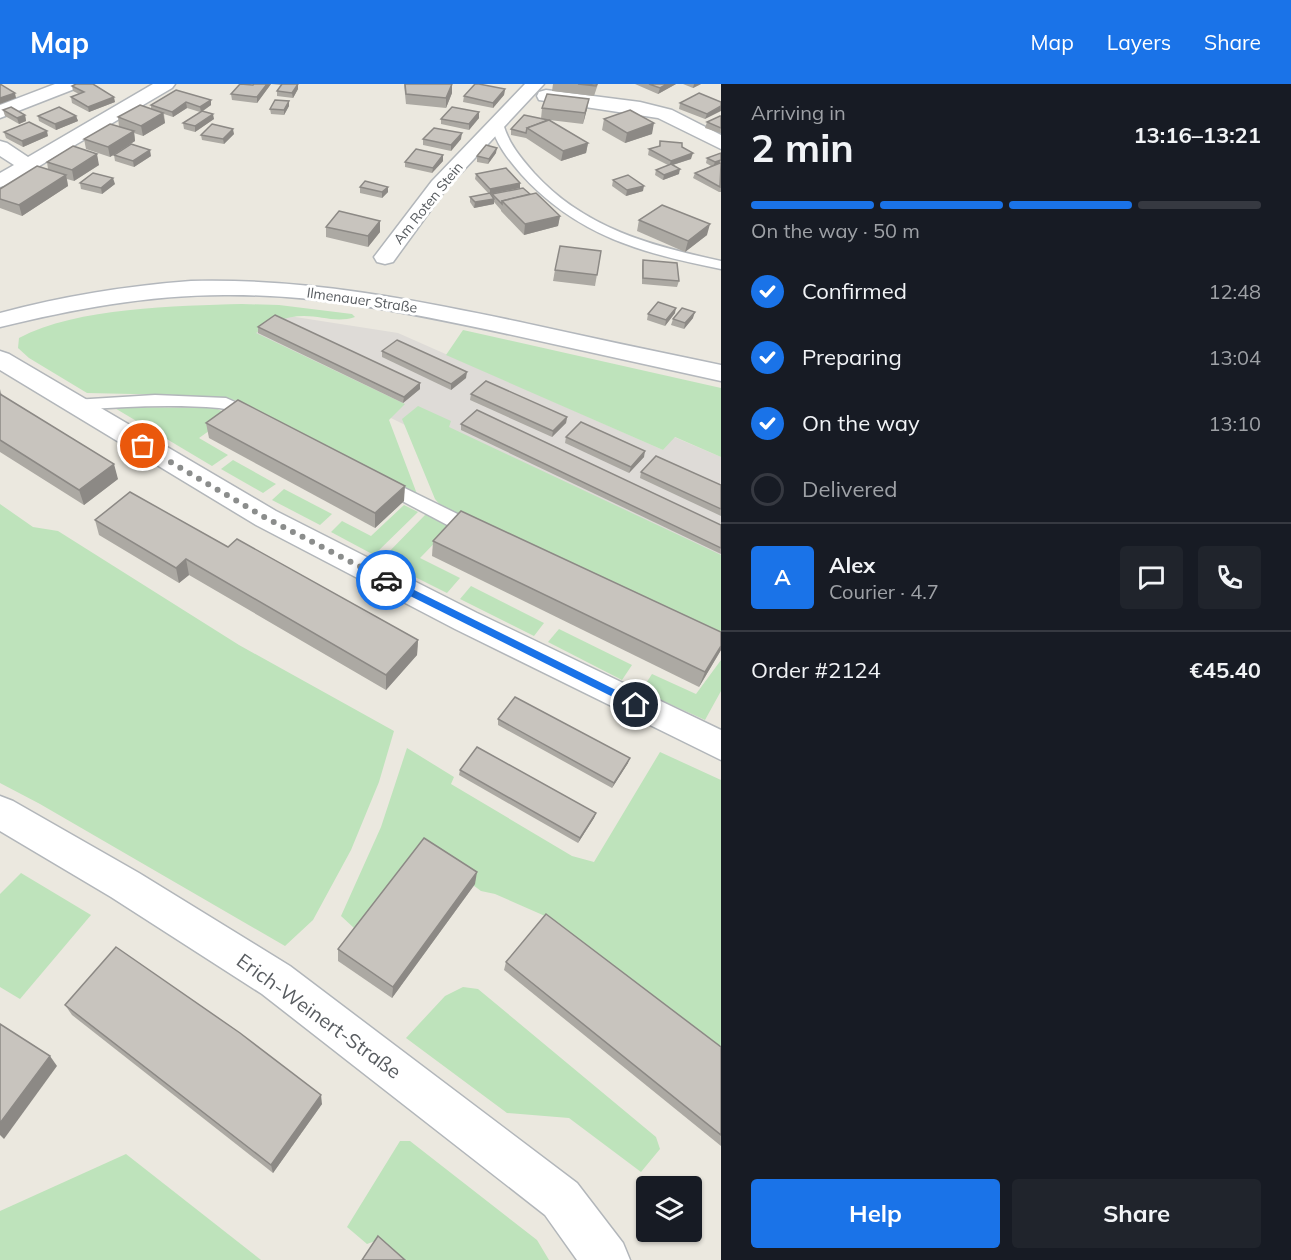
<!DOCTYPE html>
<meta charset="utf-8">
<style>
body{margin:0;font-family:Mulish,sans-serif;background:#20242c;color:#f1f3f6;height:100vh;display:flex;flex-direction:column;font-size:22px;white-space:nowrap}
*{box-sizing:border-box;margin:0}
p{font-size:20px;color:#9ea1a6}
.icon{flex:none;width:33px;height:33px;fill:none;stroke:currentColor;stroke-width:2;stroke-linecap:round;stroke-linejoin:round}
.map{position:relative;flex:1;overflow:hidden}
.panel{display:flex;flex-direction:column;background:#171b24;width:570px}
.panel>*{flex:none}
.fabs{position:absolute;left:636px;top:1092px;display:grid;gap:12px}
.fabs a{display:grid;place-items:center;width:66px;height:66px;border-radius:6px;background:#171b24;box-shadow:0 2px 4px #0004;font-size:30px}
.pin{position:absolute;display:grid;place-items:center;width:51px;height:51px;color:#fff;margin:-26px;border:3px solid #fff;border-radius:50%;box-shadow:0 2px 6px #0007}
.courier{position:absolute;display:grid;place-items:center;width:60px;height:60px;margin:-30px;border:4px solid #1a73e8;border-radius:50%;background:#fff;color:#222;box-shadow:0 2px 8px #0007}
.summary em{font-style:normal;font-weight:700}
.summary div{display:flex;flex-direction:column-reverse}
.summary{display:flex;align-items:center;justify-content:space-between;height:102px;padding:0 30px}
h1{font-size:39px;font-weight:700;line-height:45px}
.bar{display:grid;grid-template-columns:repeat(4,1fr);gap:9px 6px;align-content:center;height:72px;padding:0 30px}
.bar i{height:8px;border-radius:4px;background:#363941}
.bar .current{background:#1a73e8}
.bar p{grid-column:span 4}
.line{display:flex;align-items:center;gap:15px;padding:0 30px;border-top:2px solid #363941}
.line div{flex:1}
.round{display:grid;place-items:center;flex:none;width:63px;height:63px;border-radius:6px;background:#20242c}
ol{padding:0 30px;list-style:none}
li{display:flex;align-items:center;gap:18px;height:66px}
li p{margin-inline-start:auto}
li .icon{padding:6px;border-radius:50%;background:#1a73e8;color:#fff;stroke-width:4}
li:last-child{color:#9ea1a6}
li i{width:33px;height:33px;border:3px solid #363941;border-radius:50%}
.action{display:flex;gap:12px;margin-top:auto;padding:12px 30px}
.action a{flex:1;height:69px;border-radius:6px;background:#1a73e8;color:#fff;font-size:24px;font-weight:700;line-height:69px;text-align:center}
.action a+a{background:#20242c;color:#f1f3f6}
header{display:flex;align-items:center;gap:36px;box-sizing:border-box;height:84px;padding:0 30px;background:#1a73e8;color:#fff}
header strong{font-size:28px}
nav{display:flex;gap:33px;margin-inline-start:auto;font-size:21px}
main{display:flex;flex:1;min-height:0}
.map>svg:first-child{display:block}
</style>
<header>
<strong>Map</strong>
<nav><a>Map</a><a>Layers</a><a>Share</a></nav>
</header>
<main>
<div class="map">
<svg width="721" height="1176" viewBox="0 0 721 1176">
<rect width="100%" height="100%" fill="#ebe8df"/>
<path fill="#dedbd7" d="M257,227L398,249L663,366L674,353L721,373V496L222,251Z"/>
<g fill="#bee3bb">
<path d="M242,220L279,221L352,230L355,233C337,239 322,232 304,232C285,232 271,239 256,249L405,320L389,336L417,410L236,316L177,311L87,309L29,274L18,264L19,254C77,223 177,222 242,220Z"/>
<path d="M463,246L721,304V373L675,353L663,366L446,271Z"/>
<path d="M418,322L451,337L449,343L721,471V549L447,429L435,415L402,335Z"/>
<path d="M113,323L216,324L230,332L199,354L228,371L212,382Z"/>
<path d="M233,376L276,400L263,409L221,385Z"/>
<path d="M284,405L332,430L320,441L272,416Z"/>
<path d="M0,420L33,443L58,447L239,561L394,647L379,698L351,766L313,836L285,862L40,720L0,699Z"/>
<path d="M404,421L418,428L374,471L331,448L342,437L371,452Z"/>
<path d="M426,430L451,442L420,474L460,494L447,509L381,476Z"/>
<path d="M471,502L544,539L534,552L460,515Z"/>
<path d="M559,545L632,581L622,596L548,558Z"/>
<path d="M721,576V607L705,636L641,607L652,590L696,610Z"/>
<path d="M407,664L454,693L451,700L572,772L594,778L660,668L721,696V965L545,832L495,810L481,807L423,764L354,844L341,832L381,743Z"/>
<path d="M21,789L91,831L20,915L0,903V810Z"/>
<path d="M463,903L478,905L656,1053L660,1065L641,1088L569,1034L507,1029L406,954L445,912Z"/>
<path d="M400,1057H410L537,1156L549,1176H401L378,1156L367,1160L347,1143Z"/>
<path d="M126,1070L261,1176H0V1127Z"/>
</g>
<g fill="none" stroke-linecap="round" stroke-linejoin="round">
<defs>
<g id="lane">
<path d="M497,35L503,39C508,59 521,74 534,89C584,144 651,162 721,177V185C642,169 577,152 521,90C508,75 495,59 491,39Z"/>
<path d="M155,311L226,314L262,330L264,334L262,338C246,342 234,325 219,324C170,320 123,323 74,326L68,325L66,321L68,317L74,316Z"/>
<path d="M380,392L484,443L486,448L484,453L477,455L470,453L374,402L371,398L374,394Z"/>
</g>
<g id="street">
<path d="M55,0H80L77,4L0,34V21Z"/>
<path d="M153,0H175L172,4L7,101L0,103V89L14,81L0,72V57L7,59L28,73Z"/>
<path d="M525,0H544L446,105L393,178L385,180L377,178L374,173L432,97Z"/>
<path d="M546,6L640,18L672,26L721,51V65L658,34L539,16L537,12L539,8Z"/>
<path d="M0,267L9,270L276,427L477,529L721,646V676L455,545L256,441L0,286Z"/>
<path d="M0,712L13,717L139,789L290,882L577,1099L623,1159L630,1176H577L545,1131L262,910L111,813L0,747Z"/>
</g>
<path id="secondary" d="M191,197C304,194 411,215 520,238C587,253 654,267 721,281V297C650,281 579,266 508,250C414,230 321,210 224,211C148,211 74,225 0,243V229C63,212 126,202 191,197Z"/>
</defs>
<use href="#lane" stroke="#b2b6ba" stroke-width="3"/>
<use href="#street" stroke="#b2b6ba" stroke-width="3"/>
<use href="#secondary" stroke="#b3b7bc" stroke-width="3"/>
<use href="#lane" fill="#fff" fill-rule="evenodd"/>
<use href="#street" fill="#fff" fill-rule="evenodd"/>
<use href="#secondary" fill="#fff" fill-rule="evenodd"/>
</g>
<g fill="#aca9a3">
<path d="M254,0H298V5L293,14L277,12V7L281,1L271,0L257,19L232,16L231,10Z"/>
<path d="M404,0H452V9L446,24L406,20Z"/>
<path d="M553,0H598L594,12L552,7Z"/>
<path d="M635,0H676L658,10Z"/>
<path d="M683,0H701L693,4Z"/>
<path d="M72,2L115,18L89,28L72,19L71,13L79,10L73,7Z"/>
<path d="M505,5L504,11L493,24L463,18L464,12Z"/>
<path d="M211,16V21L203,27L214,35L195,48L184,45L183,39L200,28L187,24L173,33L164,30L165,39L143,52L134,49L135,57L110,73L86,65L84,55L119,43L118,33L151,25V21Z"/>
<path d="M289,17V22L284,31L271,30L270,25Z"/>
<path d="M721,18L705,35L679,25L680,19Z"/>
<path d="M542,24L587,25L583,40L541,35Z"/>
<path d="M3,26L25,31L26,37L19,40L5,32Z"/>
<path d="M479,28V34L469,46L441,40V35Z"/>
<path d="M524,31L588,59L586,69L561,77L526,54L511,51V45Z"/>
<path d="M38,32H76L78,37L56,46L39,37Z"/>
<path d="M721,32V49H720L705,44L707,38Z"/>
<path d="M604,35L652,50L625,59L602,46Z"/>
<path d="M4,48L48,52L23,63L6,54Z"/>
<path d="M234,50L224,60L202,56L201,51Z"/>
<path d="M423,55H461L451,67L423,61Z"/>
<path d="M660,57L682,63L691,75L673,81L679,90L663,96L655,91L656,86L668,81L648,71L649,65L659,62Z"/>
<path d="M496,69L488,80L477,78V72Z"/>
<path d="M721,69V108H719L693,94L695,89L711,82L706,79L707,74Z"/>
<path d="M114,71L151,72L134,83L115,77Z"/>
<path d="M443,71V77L432,89L405,83V78Z"/>
<path d="M47,78L99,81L74,97L67,95L68,102L22,132L0,124V105L48,85Z"/>
<path d="M476,90L520,99V104L491,110L492,112V110H530L560,132L558,142L524,151L501,127V126L494,118V120L474,124L470,118V113L489,110L475,95Z"/>
<path d="M613,96L643,107L626,112L612,102Z"/>
<path d="M80,99L115,100L102,110L81,105Z"/>
<path d="M360,103L388,108L382,114L360,109Z"/>
<path d="M639,136L707,151L685,168L637,147Z"/>
<path d="M326,143L380,148L368,163L326,153Z"/>
<path d="M601,167L595,202L553,197L555,186Z"/>
<path d="M643,176L679,197L677,203L642,200V182Z"/>
<path d="M675,229L665,242L647,236L648,230Z"/>
<path d="M693,234L684,245L671,241L673,235Z"/>
<path d="M258,243L420,299V305L403,319L258,249Z"/>
<path d="M382,267L466,294L451,306L382,273Z"/>
<path d="M0,305L2,312L118,395L84,421L0,368Z"/>
<path d="M471,310L567,333L566,339L552,353L470,316Z"/>
<path d="M206,339L404,417L375,444L209,354Z"/>
<path d="M461,340L721,441V470L461,346Z"/>
<path d="M566,353L644,373L629,389L565,359Z"/>
<path d="M641,388L721,401V432L640,394Z"/>
<path d="M95,436L228,463L418,556L417,571L386,606L189,491L179,499L99,451Z"/>
<path d="M433,457L721,548V566L699,603L432,472Z"/>
<path d="M498,635L628,679L612,704L498,641Z"/>
<path d="M460,686L596,729L594,734L578,759L459,691Z"/>
<path d="M475,800L392,914L338,877V865Z"/>
<path d="M506,878L721,963V1062L504,886Z"/>
<path d="M65,921L322,1020L273,1089L72,931Z"/>
</g>
<g fill="#8c8985">
<path d="M267,0H271L257,19V13Z"/>
<path d="M298,0V5L293,14L292,9Z"/>
<path d="M452,0V9L446,24V14Z"/>
<path d="M667,0H676L658,10L660,4Z"/>
<path d="M694,0H701L693,4Z"/>
<path d="M505,5L504,11L493,24V19Z"/>
<path d="M15,9L16,14L0,20V14Z"/>
<path d="M114,13L115,18L89,28L88,23Z"/>
<path d="M589,15L587,25L583,40L585,29Z"/>
<path d="M211,16V21L201,28L200,23Z"/>
<path d="M289,17V22L284,31V26Z"/>
<path d="M186,18L187,24L173,33L172,28Z"/>
<path d="M721,22V27L705,35L707,30Z"/>
<path d="M479,28V34L469,46V40Z"/>
<path d="M163,29L165,39L143,52L141,42Z"/>
<path d="M213,30L214,35L195,48V42Z"/>
<path d="M25,31L26,37L19,40L17,34Z"/>
<path d="M76,32L78,37L56,46L55,40Z"/>
<path d="M654,39L652,50L625,59L627,49Z"/>
<path d="M233,45L234,50L224,60L223,55Z"/>
<path d="M47,47L48,52L23,63L22,57Z"/>
<path d="M134,47L135,57L110,73L108,63Z"/>
<path d="M462,49L461,55L451,67V61Z"/>
<path d="M588,59L586,69L561,77L563,67Z"/>
<path d="M497,64L496,69L488,80L489,75Z"/>
<path d="M150,66L151,72L134,83L133,77Z"/>
<path d="M693,69L691,75L669,82L671,77Z"/>
<path d="M97,70L99,81L74,97L72,86Z"/>
<path d="M443,71V77L432,89L433,84Z"/>
<path d="M720,76L719,81L713,83L715,78Z"/>
<path d="M680,85L679,90L663,96L664,91Z"/>
<path d="M66,91L68,102L22,132L19,121Z"/>
<path d="M113,94L115,100L102,110L101,104Z"/>
<path d="M520,99V104L490,110V105Z"/>
<path d="M644,102L643,107L626,112L627,106Z"/>
<path d="M388,103V108L382,114V108Z"/>
<path d="M494,115V120L474,124L475,118Z"/>
<path d="M560,132L558,142L524,151L525,140Z"/>
<path d="M380,137V148L368,163V152Z"/>
<path d="M710,140L707,151L685,168L688,157Z"/>
<path d="M676,224L675,229L665,242L666,236Z"/>
<path d="M695,228L693,234L684,245L685,239Z"/>
<path d="M467,288L466,294L451,306V300Z"/>
<path d="M420,299V305L403,319L404,313Z"/>
<path d="M567,333L566,339L552,353L553,347Z"/>
<path d="M645,367L644,373L629,389L631,383Z"/>
<path d="M114,380L118,395L84,421L79,406Z"/>
<path d="M405,402L404,417L375,444V429Z"/>
<path d="M186,475L189,491L179,499L176,484Z"/>
<path d="M418,556L417,571L386,606V591Z"/>
<path d="M721,562V566L699,603L705,588Z"/>
<path d="M630,674L628,679L612,704L614,699Z"/>
<path d="M596,729L594,734L578,759L580,754Z"/>
<path d="M477,788L475,800L392,914L393,903Z"/>
<path d="M50,972L57,982L4,1055L0,1051V1039Z"/>
<path d="M321,1011L322,1020L273,1089L271,1081Z"/>
</g>
<g fill="#c8c4be" stroke="#8c8985" stroke-width="1.5">
<path d="M0,0L15,9L0,14Z"/>
<path d="M76,0H93L114,13L88,23L71,13L84,8L72,2Z"/>
<path d="M240,0L253,1L254,0H267L257,13L231,10Z"/>
<path d="M282,0H298L292,9L277,7Z"/>
<path d="M405,0H452L446,14L406,10Z"/>
<path d="M475,0H479L505,5L493,19L464,12Z"/>
<path d="M578,0H597L596,2Z"/>
<path d="M649,0H667L660,4Z"/>
<path d="M176,6L211,16L200,23L186,18L172,28L151,21Z"/>
<path d="M699,9L721,18V22L707,30L680,19Z"/>
<path d="M547,10L589,15L585,29L542,24Z"/>
<path d="M275,16L289,17L284,26L270,25Z"/>
<path d="M140,21L163,29L141,42L118,33Z"/>
<path d="M11,23L25,31L17,34L3,26Z"/>
<path d="M59,23L76,32L55,40L38,32Z"/>
<path d="M452,23L479,28L469,40L441,35Z"/>
<path d="M630,26L654,39L627,49L604,35Z"/>
<path d="M202,27L213,30L195,42L183,39Z"/>
<path d="M524,31L548,36L527,44L526,49L511,45Z"/>
<path d="M720,32H721V44L707,38Z"/>
<path d="M549,36L588,59L563,67L527,44Z"/>
<path d="M29,38L47,47L22,57L4,48Z"/>
<path d="M110,40L134,47L108,63L84,55Z"/>
<path d="M212,40L233,45L223,55L201,51Z"/>
<path d="M434,44L462,49L451,61L423,55Z"/>
<path d="M660,57L682,59V63L693,69L671,77L649,65L660,62Z"/>
<path d="M131,60L150,66L133,77L114,71Z"/>
<path d="M486,61L497,64L489,75L477,72Z"/>
<path d="M73,62L97,70L72,86L47,78Z"/>
<path d="M416,65L443,71L433,84L405,78Z"/>
<path d="M721,69V76L715,78L707,74Z"/>
<path d="M720,79L721,80L720,103L695,89Z"/>
<path d="M671,80L680,85L664,91L656,86Z"/>
<path d="M37,82L66,91L19,121L0,115V105Z"/>
<path d="M506,84L520,99L490,105L476,90Z"/>
<path d="M93,89L113,94L101,104L80,99Z"/>
<path d="M628,91L644,102L627,106L613,96Z"/>
<path d="M365,97L388,103L382,108L360,103Z"/>
<path d="M523,104L530,110L502,117V120L492,110Z"/>
<path d="M490,109L494,115L475,118L470,113Z"/>
<path d="M536,109L560,132L525,140L502,117Z"/>
<path d="M662,121L710,140L688,157L639,136Z"/>
<path d="M339,127L380,137L368,152L326,143Z"/>
<path d="M560,162L601,167L597,191L555,186Z"/>
<path d="M643,176L677,179L679,197L643,194Z"/>
<path d="M658,218L676,224L666,236L648,230Z"/>
<path d="M682,224L695,228L685,239L673,235Z"/>
<path d="M275,231L420,299L404,313L258,243Z"/>
<path d="M397,256L467,288L451,300L382,267Z"/>
<path d="M486,297L567,333L553,347L471,310Z"/>
<path d="M0,310L114,380L79,406L0,356Z"/>
<path d="M238,316L405,402L375,429L206,339Z"/>
<path d="M477,326L721,441V464L461,340Z"/>
<path d="M581,338L645,367L631,383L566,353Z"/>
<path d="M656,372L721,401V425L641,388Z"/>
<path d="M130,408L228,463L237,455L418,556L386,591L186,475L176,484L95,436Z"/>
<path d="M461,427L721,548V562L705,588L433,457Z"/>
<path d="M515,613L630,674L614,699L498,635Z"/>
<path d="M477,663L596,729L580,754L460,686Z"/>
<path d="M424,754L477,788L393,903L338,865Z"/>
<path d="M546,830L721,963V1051L506,878Z"/>
<path d="M116,863L240,949L321,1011L271,1081L65,921Z"/>
<path d="M0,940L50,972L0,1039Z"/>
<path d="M378,1152L405,1176H362Z"/>
</g>
<path fill="#1a73e8" d="M386,492L640,618L641,621L640,623H633L382,498V493Z"/>
<g fill="none" stroke-linecap="round" stroke-linejoin="round">
<path stroke="#8b8d8c" stroke-width="6" stroke-dasharray="0 10.8" d="M143,362L266,434L386,496"/>
</g>
<g text-anchor="middle" stroke-width="6" stroke-linejoin="round" paint-order="stroke">
<g font-size="14" fill="#585c60" stroke="#fff">
<text transform="translate(428 119) rotate(-51)" y="5">Am Roten Stein</text>
<text transform="translate(362 216) rotate(8)" y="5">Ilmenauer Straße</text>
</g>
<g font-size="20" fill="#585c60" stroke="#fff">
<text transform="translate(319 932) rotate(36)" y="7">Erich-Weinert-Straße</text>
</g>
</g>
</svg>
<div class="fabs">
<a><svg class="icon" aria-label="layers" viewBox="0 0 24 24"><path d="M12 4l9 5-9 5-9-5zM3 14l9 5 9-5"/></svg></a>
</div>
<div class="pin" style="left:143px;top:362px;background:#ea580c"><svg class="icon" aria-label="bag" viewBox="0 0 24 24"><path d="M5 8h14l-1 12H6zM9 8a3 3 0 0 1 6 0"/></svg></div>
<div class="pin" style="left:636px;top:621px;background:#1f2937"><svg class="icon" aria-label="home" viewBox="0 0 24 24"><path d="M3 11l9-7 9 7M6 9v11h12V9"/></svg></div>
<div class="courier" style="left:386px;top:496px"><svg class="icon" aria-label="car" viewBox="0 0 24 24"><path d="M5 17H2v-5l4-1 3-4h7l3 4 3 1v5h-3M9 17h6M6 11h13"/><circle cx="7" cy="17" r="2"/><circle cx="17" cy="17" r="2"/></svg></div>
</div>
<section class="panel">
<div class="summary"><div><h1>2 min</h1><p>Arriving in</p></div><em>13:16–13:21</em></div>
<div class="bar"><i class="current"></i><i class="current"></i><i class="current"></i><i></i><p>On the way · 50 m</p></div>
<ol>
<li><svg class="icon" aria-label="check" viewBox="0 0 24 24"><path d="M5 12l5 5 9-10"/></svg>Confirmed<p>12:48</p></li>
<li><svg class="icon" aria-label="check" viewBox="0 0 24 24"><path d="M5 12l5 5 9-10"/></svg>Preparing<p>13:04</p></li>
<li><svg class="icon" aria-label="check" viewBox="0 0 24 24"><path d="M5 12l5 5 9-10"/></svg>On the way<p>13:10</p></li>
<li><i></i>Delivered</li>
</ol>
<div class="line" style="height:108px"><b class="round" style="background:#1a73e8;color:#fff">A</b><div><b>Alex</b><p>Courier · 4.7</p></div><a class="round"><svg class="icon" aria-label="chat" viewBox="0 0 24 24"><path d="M4 5h16v11H9l-5 4z"/></svg></a><a class="round"><svg class="icon" aria-label="phone" viewBox="0 0 24 24"><path d="M5 4h4l2 5-3 2q2 4 5 5l2-3 5 2v4C11 20 4 13 5 4z"/></svg></a></div>
<div class="line" style="height:78px"><div>Order #2124</div><b>€45.40</b></div>
<div class="action"><a>Help</a><a>Share</a></div>
</section>
</main>
